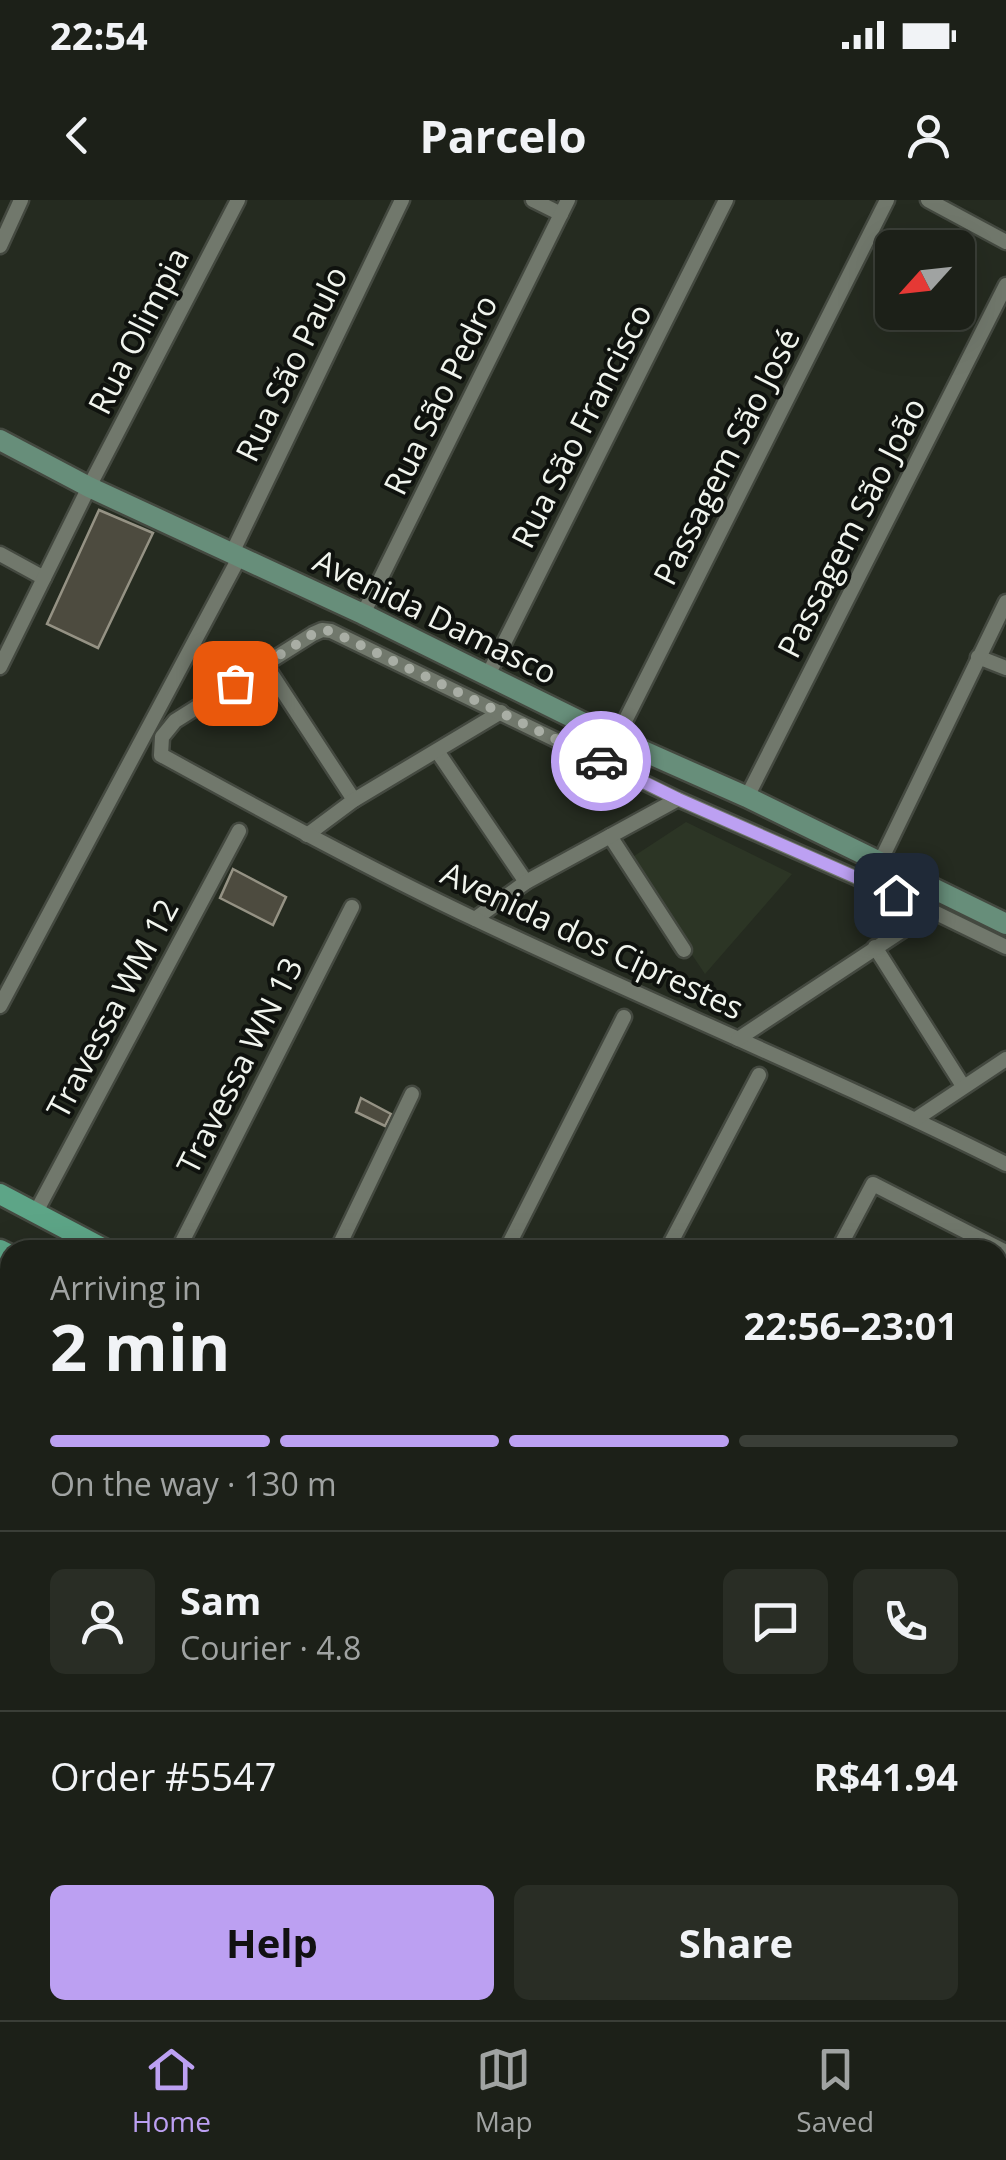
<!DOCTYPE html>
<meta charset="utf-8">
<style>
body{margin:0;font-family:"Open Sans",sans-serif;background:#292d25;color:#f1f3f6;height:100vh;display:flex;flex-direction:column;font-size:38px;white-space:nowrap}
*{box-sizing:border-box;margin:0}
p{font-size:32px;color:#a0a3a2}
.icon{flex:none;width:55px;height:55px;fill:none;stroke:currentColor;stroke-width:2;stroke-linecap:round;stroke-linejoin:round}
.map{position:relative;flex:1;overflow:hidden}
.details{position:absolute;left:0px;top:1040px;width:1008px;height:780px;display:flex;flex-direction:column;background:#1c2018;border-radius:30px 30px 0 0;box-shadow:0 10px 40px #0002,0 0 0 2px #3a3e37}
.details>*{flex:none}
.needle{width:65px;rotate:243deg}
.buttons{position:absolute;left:875px;top:30px;display:grid;gap:20px}
.buttons a{display:grid;place-items:center;width:100px;height:100px;border-radius:15px;background:#1c2018;box-shadow:0 10px 40px #0002,0 0 0 2px #3a3e37;font-size:50px}
.pin{position:absolute;display:grid;place-items:center;width:85px;height:85px;color:#fff;margin:-42px;border-radius:20px;box-shadow:0 5px 15px #0006}
.courier{position:absolute;display:grid;place-items:center;width:100px;height:100px;margin:-50px;border:8px solid #bca0f2;border-radius:50%;background:#fff;color:#222;box-shadow:0 2px 12px #0007}
.head em{font-style:normal;font-weight:700}
.head div{display:flex;flex-direction:column-reverse}
.head{display:flex;align-items:center;justify-content:space-between;height:170px;padding:0 50px}
h1{font-size:65px;font-weight:700;line-height:75px}
.bar{display:grid;grid-template-columns:repeat(4,1fr);gap:15px 10px;align-content:center;height:120px;padding:0 50px}
.bar i{height:12px;border-radius:8px;background:#3a3e37}
.bar .current{background:#bca0f2}
.bar p{grid-column:span 4}
.line{display:flex;align-items:center;gap:25px;padding:0 50px;border-top:2px solid #3a3e37}
.line div{flex:1}
.round{display:grid;place-items:center;flex:none;width:105px;height:105px;border-radius:15px;background:#292d25}
.cta{display:flex;gap:20px;margin-top:auto;padding:20px 50px}
.cta a{flex:1;height:115px;border-radius:15px;background:#bca0f2;color:#111;font-size:40px;font-weight:700;line-height:115px;text-align:center}
.cta a+a{background:#292d25;color:#f1f3f6}
.status{display:flex;justify-content:space-between;align-items:center;height:70px;padding:0 50px;background:#1c2018;direction:ltr}
.status svg{height:28px;fill:currentColor}
header{display:flex;justify-content:space-between;align-items:center;height:130px;padding:0 50px;background:#1c2018;font-size:45px;font-weight:700}
.dock{display:flex;justify-content:space-around;align-items:center;height:140px;border-top:2px solid #3a3e37;background:#1c2018;font-size:28px;color:#a0a3a2}
.dock a{display:grid;justify-items:center;gap:5px}
.dock .current{color:#bca0f2}
.map>svg:first-child{display:block}
</style>
<div class="status"><b>22:54</b><svg viewBox="0 0 49 12"><path d="M0 12V9h3v3zM5 12V6h3v6zM10 12V3h3v9zM15 12V0h3v12zM26 1h20v11H26zM47 4h2v5h-2z"/></svg></div>
<header><svg class="icon" aria-label="back" viewBox="0 0 24 24"><path d="M15 5l-7 7 7 7"/></svg>Parcelo<svg class="icon" aria-label="person" viewBox="0 0 24 24"><circle cx="12" cy="8" r="4"/><path d="M4 21q1-7 8-7t8 7"/></svg></header>
<div class="map">
<svg width="1006" height="1820" viewBox="0 0 1006 1820">
<rect width="100%" height="100%" fill="#252b20"/>
<path fill="#2c3525" d="M686,622L792,674L705,774L628,660Z"/>
<g fill="#4d4b3f" stroke="#959284" stroke-width="2.5">
<path d="M99,310L153,333L98,448L47,424Z"/>
<path d="M233,669L286,697L273,725L220,698Z"/>
<path d="M361,898L391,914L385,926L356,912Z"/>
</g>
<g fill="none" stroke-linecap="round" stroke-linejoin="round">
<defs>
<g id="street">
<path d="M533,0L561,14"/>
<path d="M928,0L1006,42"/>
<path d="M0,46L21,0"/>
<path d="M232,353L402,0"/>
<path d="M0,354L44,378"/>
<path d="M363,414L568,0"/>
<path d="M978,457L1006,468"/>
<path d="M265,464L354,600"/>
<path d="M0,467L89,287L238,0"/>
<path d="M487,477L726,0"/>
<path d="M616,539L887,0"/>
<path d="M437,551L526,682"/>
<path d="M747,597L1006,85"/>
<path d="M307,635L354,600L501,512"/>
<path d="M610,636L684,750"/>
<path d="M880,662L1006,402"/>
<path d="M475,719L526,682L678,599"/>
<path d="M875,747L963,886"/>
<path d="M1006,747L932,711L678,599L331,431L322,430L313,434L175,521L162,537L161,555C265,612 369,669 477,720C652,803 832,877 1006,964"/>
<path d="M0,806L240,356"/>
<path d="M738,839L932,711"/>
<path d="M916,919L1006,859"/>
<path d="M36,1012L239,631"/>
<path d="M178,1050L352,707"/>
<path d="M337,1050L412,894"/>
<path d="M506,1050L624,817"/>
<path d="M667,1050L759,875"/>
<path d="M838,1050L873,984L1006,1052"/>
<path d="M998,1170L1006,1174"/>
<path d="M998,1247L1006,1251"/>
<path d="M998,1365L1006,1369"/>
<path d="M0,1383L10,1363"/>
<path d="M0,1629L10,1634"/>
<path d="M998,1746L1006,1729"/>
<path d="M998,1797L1006,1801"/>
<path d="M362,1810L384,1820"/>
<path d="M30,1820L32,1810"/>
<path d="M219,1820L222,1810"/>
<path d="M416,1820L421,1810"/>
<path d="M529,1820L533,1810"/>
<path d="M649,1820L654,1810"/>
<path d="M804,1820L809,1810"/>
<path d="M960,1820L965,1810"/>
</g>
<path id="secondary" d="M0,240L89,287L363,414L616,539L747,597L1006,724"/>
<g id="primary">
<path d="M0,994L106,1050"/>
<path d="M0,1050L10,1055"/>
<path d="M998,1505L1006,1510"/>
<path d="M998,1555L1006,1559"/>
</g>
</defs>
<use href="#street" stroke="#444940" stroke-width="19"/>
<use href="#secondary" stroke="#444940" stroke-width="25"/>
<use href="#primary" stroke="#444940" stroke-width="25"/>
<use href="#street" stroke="#71786c" stroke-width="14"/>
<use href="#secondary" stroke="#678e7a" stroke-width="20"/>
<use href="#primary" stroke="#5da587" stroke-width="20"/>
</g>
<g fill="none" stroke-linecap="round" stroke-linejoin="round">
<path stroke="#a9aea5" stroke-width="10" stroke-dasharray="0 18" d="M235,483L313,434L322,430L331,431L601,561"/>
<path stroke="#bca0f2" stroke-width="12" d="M601,561L678,599L896,695"/>
</g>
<g text-anchor="middle" stroke-width="8" stroke-linejoin="round" paint-order="stroke">
<g font-size="32" fill="#f0f4ed" stroke="#0f120e">
<text transform="translate(139 131) rotate(-63)" y="11">Rua Olimpia</text>
<text transform="translate(292 164) rotate(-64)" y="11">Rua São Paulo</text>
<text transform="translate(441 195) rotate(-64)" y="11">Rua São Pedro</text>
<text transform="translate(582 226) rotate(-63)" y="11">Rua São Francisco</text>
<text transform="translate(727 257) rotate(-63)" y="11">Passagem São José</text>
<text transform="translate(852 328) rotate(-63)" y="11">Passagem São João</text>
<text transform="translate(435 417) rotate(26)" y="11">Avenida Damasco</text>
<text transform="translate(592 741) rotate(25)" y="11">Avenida dos Ciprestes</text>
<text transform="translate(113 809) rotate(-62)" y="11">Travessa WM 12</text>
<text transform="translate(240 866) rotate(-63)" y="11">Travessa WN 13</text>
</g>
</g>
</svg>
<div class="buttons">
<a><svg class="needle" viewBox="-14 -14 28 28"><path d="M0-13l5 13h-10z" fill="#e53935"/><path d="M0 13l5-13h-10z" fill="#a0a3a2"/></svg></a>
</div>
<div class="pin" style="left:235px;top:483px;background:#ea580c"><svg class="icon" aria-label="bag" viewBox="0 0 24 24"><path d="M5 8h14l-1 12H6zM9 8a3 3 0 0 1 6 0"/></svg></div>
<div class="pin" style="left:896px;top:695px;background:#1f2937"><svg class="icon" aria-label="home" viewBox="0 0 24 24"><path d="M3 11l9-7 9 7M6 9v11h12V9"/></svg></div>
<div class="courier" style="left:601px;top:561px"><svg class="icon" aria-label="car" viewBox="0 0 24 24"><path d="M5 17H2v-5l4-1 3-4h7l3 4 3 1v5h-3M9 17h6M6 11h13"/><circle cx="7" cy="17" r="2"/><circle cx="17" cy="17" r="2"/></svg></div>
<section class="details">
<div class="head"><div><h1>2 min</h1><p>Arriving in</p></div><em>22:56–23:01</em></div>
<div class="bar"><i class="current"></i><i class="current"></i><i class="current"></i><i></i><p>On the way · 130 m</p></div>
<div class="line" style="height:180px"><a class="round"><svg class="icon" aria-label="person" viewBox="0 0 24 24"><circle cx="12" cy="8" r="4"/><path d="M4 21q1-7 8-7t8 7"/></svg></a><div><b>Sam</b><p>Courier · 4.8</p></div><a class="round"><svg class="icon" aria-label="chat" viewBox="0 0 24 24"><path d="M4 5h16v11H9l-5 4z"/></svg></a><a class="round"><svg class="icon" aria-label="phone" viewBox="0 0 24 24"><path d="M5 4h4l2 5-3 2q2 4 5 5l2-3 5 2v4C11 20 4 13 5 4z"/></svg></a></div>
<div class="line" style="height:130px"><div>Order #5547</div><b>R$41.94</b></div>
<div class="cta"><a>Help</a><a>Share</a></div>
</section>
</div>
<nav class="dock">
<a class="current"><svg class="icon" aria-label="home" viewBox="0 0 24 24"><path d="M3 11l9-7 9 7M6 9v11h12V9"/></svg>Home</a>
<a><svg class="icon" aria-label="map" viewBox="0 0 24 24"><path d="M3 6l6-2 6 2 6-2v14l-6 2-6-2-6 2zM9 4v14M15 6v14"/></svg>Map</a>
<a><svg class="icon" aria-label="saved" viewBox="0 0 24 24"><path d="M7 4h10v16l-5-4-5 4z"/></svg>Saved</a>
</nav>
